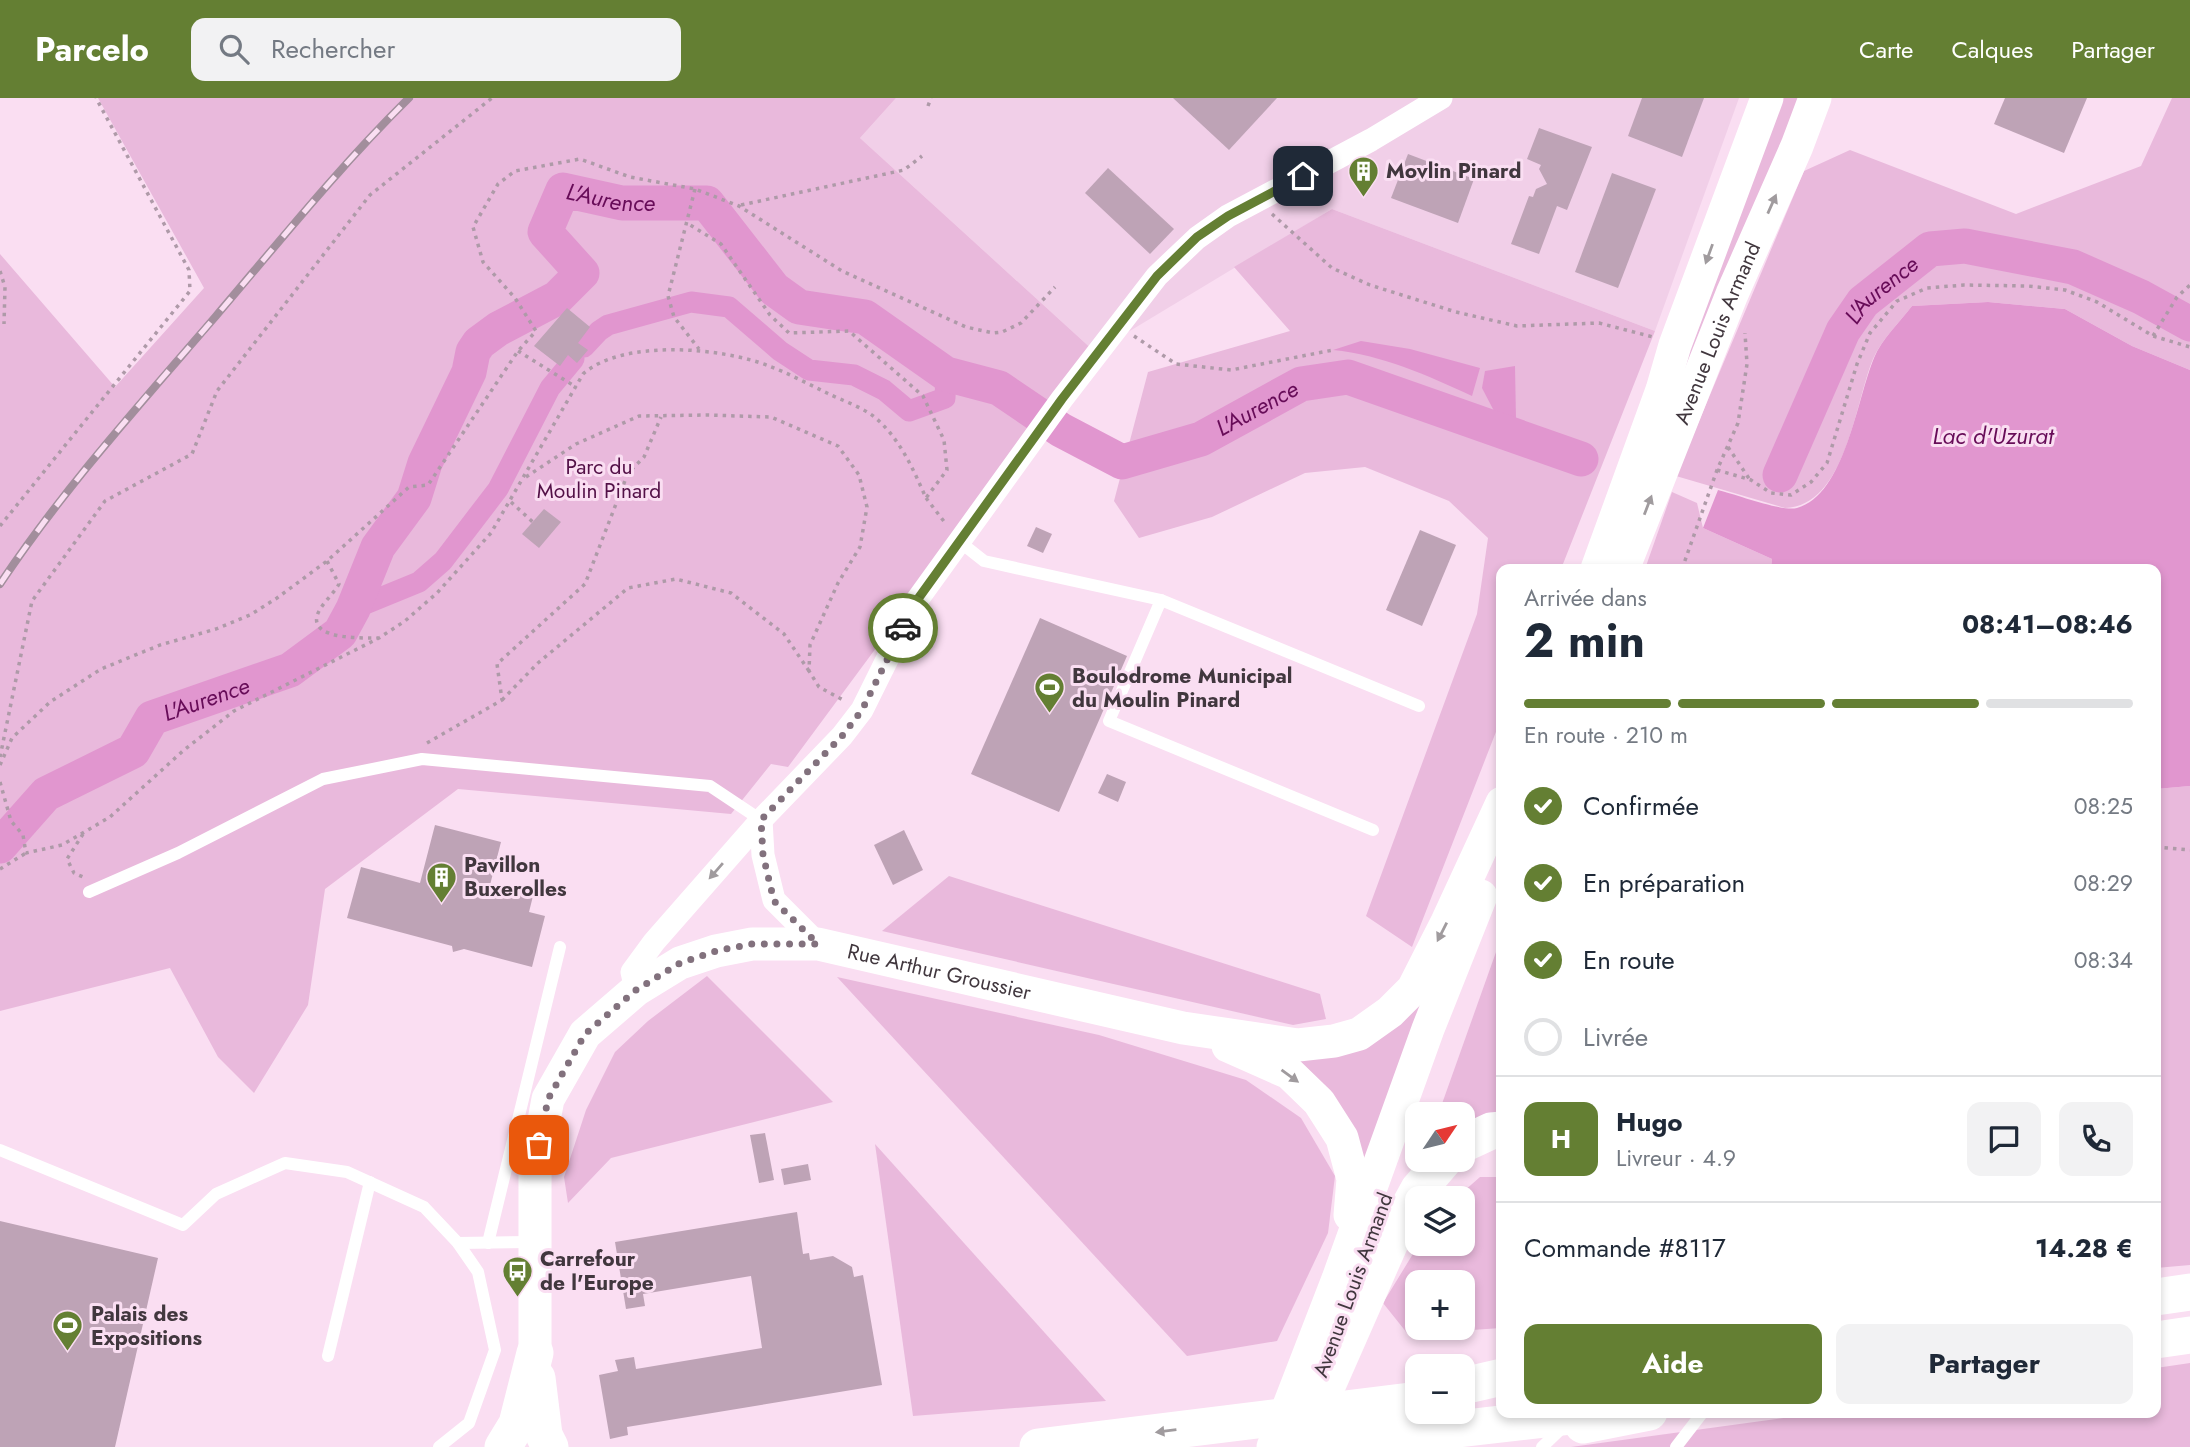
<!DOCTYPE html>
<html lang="fr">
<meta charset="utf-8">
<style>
body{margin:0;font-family:Jost,sans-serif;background:#f2f2f3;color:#1f2937;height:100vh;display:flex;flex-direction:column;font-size:26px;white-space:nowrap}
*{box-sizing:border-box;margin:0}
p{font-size:23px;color:#747a83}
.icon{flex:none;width:38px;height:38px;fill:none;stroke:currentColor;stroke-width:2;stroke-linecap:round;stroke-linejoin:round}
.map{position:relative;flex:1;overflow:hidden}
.drawer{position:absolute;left:1496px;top:466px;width:665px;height:854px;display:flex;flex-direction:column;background:#fff;border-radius:14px;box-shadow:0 4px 10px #0003}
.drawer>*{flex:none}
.needle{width:46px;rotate:55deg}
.fabs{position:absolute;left:1405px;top:1004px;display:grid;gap:14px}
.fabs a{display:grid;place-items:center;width:70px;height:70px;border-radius:14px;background:#fff;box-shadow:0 4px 10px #0003;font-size:35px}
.pin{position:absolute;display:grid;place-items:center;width:60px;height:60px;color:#fff;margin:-30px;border-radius:14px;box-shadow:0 4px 10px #0006}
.courier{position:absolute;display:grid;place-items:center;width:70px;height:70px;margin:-35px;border:5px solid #647f33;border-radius:50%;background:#fff;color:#222;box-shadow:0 2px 9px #0007}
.head em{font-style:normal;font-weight:700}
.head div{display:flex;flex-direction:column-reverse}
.head{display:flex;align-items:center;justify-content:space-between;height:119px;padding:0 28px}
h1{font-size:46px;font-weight:700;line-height:52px}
.bar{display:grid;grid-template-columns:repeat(4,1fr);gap:10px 7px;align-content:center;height:84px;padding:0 28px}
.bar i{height:9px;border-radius:5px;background:#e0e1e3}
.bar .active{background:#647f33}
.bar p{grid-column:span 4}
.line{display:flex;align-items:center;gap:18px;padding:0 28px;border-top:2px solid #e0e1e3}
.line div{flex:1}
.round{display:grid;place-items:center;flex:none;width:74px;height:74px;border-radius:14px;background:#f2f2f3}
ol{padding:0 28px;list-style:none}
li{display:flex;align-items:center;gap:21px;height:77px}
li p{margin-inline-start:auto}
li .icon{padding:7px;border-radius:50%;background:#647f33;color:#fff;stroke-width:4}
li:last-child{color:#747a83}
li i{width:38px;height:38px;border:4px solid #e0e1e3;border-radius:50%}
.cta{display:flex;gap:14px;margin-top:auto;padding:14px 28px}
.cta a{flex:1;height:80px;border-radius:14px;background:#647f33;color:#fff;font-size:28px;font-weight:700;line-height:80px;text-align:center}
.cta a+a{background:#f2f2f3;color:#1f2937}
header{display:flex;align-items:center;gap:42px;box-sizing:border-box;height:98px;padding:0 35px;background:#647f33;color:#fff}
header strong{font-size:33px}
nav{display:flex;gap:38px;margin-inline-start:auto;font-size:24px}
.search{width:490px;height:63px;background:#f2f2f3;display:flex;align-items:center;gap:18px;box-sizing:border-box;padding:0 24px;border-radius:14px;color:#747a83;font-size:26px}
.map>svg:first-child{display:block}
</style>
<header>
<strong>Parcelo</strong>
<div class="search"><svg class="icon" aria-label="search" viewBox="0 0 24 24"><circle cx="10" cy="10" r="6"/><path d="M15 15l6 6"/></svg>Rechercher</div>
<nav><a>Carte</a><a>Calques</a><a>Partager</a></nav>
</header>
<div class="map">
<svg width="2190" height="1349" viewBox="0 0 2190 1349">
<rect width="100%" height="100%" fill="#fadef2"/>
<path fill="#f1cfe8" d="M896,0H1739L1655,233L1332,111L1095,254L860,40Z"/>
<g fill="#e9b9dc" fill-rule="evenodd">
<path d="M98,0H896L860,40L1095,254L788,669L771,666L731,716L458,691L325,791L308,907L254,995L218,959L170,870L0,913V156L115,289L204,190Z"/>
<path d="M1775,0H1803L1693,272L1675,282Z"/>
<path d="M2172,0H2190V272L2132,248L2065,211L1988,204L1912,208C1900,224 1881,242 1873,261C1855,304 1846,408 1785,410L1676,378L1804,73L1850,52L2016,116L2141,68Z"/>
<path d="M1332,111L1655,233L1561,471H1502L1501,621L1412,849L1366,818L1477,516L1488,440L1449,403L1365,369L1305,375L1212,419L1139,440L1114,403L1148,274L1290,233L1234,169Z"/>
<path d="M1672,394L1697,405L1703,430L1772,461L1771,471H1645Z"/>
<path d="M2190,688V1167L2156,1170V691Z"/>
<path d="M949,778L1320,896L1326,921L1293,927L882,833Z"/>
<path d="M1501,840V1019L1463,1034V1017H1438Z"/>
<path d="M1443,853L1360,1078L1274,954H1335Z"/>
<path d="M707,878L833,1004L611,1060L568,1105L564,1079L586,1012L615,954L648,923Z"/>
<path d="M837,879L1099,937L1246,982L1301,1020L1335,1078L1328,1135L1277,1243L1187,1258Z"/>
<path d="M875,1046L1106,1303L913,1318Z"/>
<path d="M1480,1079H1501V1230L1458,1233L1411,1240L1383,1205L1419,1146H1463V1101H1455ZM1418,1185H1463V1230H1418Z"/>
<path d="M2190,1265V1349H1571L1827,1314H2156V1270Z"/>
</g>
<g fill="#e196cf">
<path d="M1988,204L2065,211L2132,248L2190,272V688L2156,691V471H1771L1772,461L1703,430L1718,392C1735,396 1782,414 1797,410C1845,397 1857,300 1874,260C1881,242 1900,224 1912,208Z"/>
<path d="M1361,243L1410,251L1480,270L1472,298C1427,277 1382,257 1333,252Z"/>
<path d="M1515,268L1516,322L1494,313L1482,290L1485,273Z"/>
</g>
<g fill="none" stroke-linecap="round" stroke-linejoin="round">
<g stroke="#e196cf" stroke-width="21">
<path d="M584,249L599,233L608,227L691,204L729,209L780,253L809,272L854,277L884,292L909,313L945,300L946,276"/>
<path d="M353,511L419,484L443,463L498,391L550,290L574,261"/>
</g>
<g stroke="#e196cf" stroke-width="35">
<path id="s1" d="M1780,377L1843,233L1863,204L1930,151L1965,148L2073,169L2141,199L2190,226"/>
<path id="s2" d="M0,748L46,696L133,653L152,620L290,572L340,535L353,511L378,449L414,400L425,365L469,274L473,254L479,245L498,231L557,200L582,175L545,134L563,92L622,105H707L774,191L799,209L865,219L946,276L999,290L1061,332L1122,364L1201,341L1301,286L1348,279L1581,361"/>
</g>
</g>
<g fill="#bea3b6">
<path d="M1173,0H1277L1229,52Z"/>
<path d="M1642,0H1704L1682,59L1628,38Z"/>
<path d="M2005,0H2087L2064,55L1994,26Z"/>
<path d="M1539,30L1592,49L1567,112L1557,108L1539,156L1511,146L1529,98L1533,99L1536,91L1547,86L1539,71L1541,67L1527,61Z"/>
<path d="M1408,56L1474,81L1458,125L1391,100Z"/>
<path d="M1108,70L1174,131L1150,156L1085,95Z"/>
<path d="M1612,75L1656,91L1618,190L1575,174Z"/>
<path d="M567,210L590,229L578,245L588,252L577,265L568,257L560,268L534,248Z"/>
<path d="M544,411L561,424L539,450L522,436Z"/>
<path d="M1036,429L1052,436L1043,455L1027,448Z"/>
<path d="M1420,432L1456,447L1422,528L1386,512Z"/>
<path d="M1040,520L1127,558L1059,714L971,676Z"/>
<path d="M1107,676L1126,684L1118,704L1098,695Z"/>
<path d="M435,727L501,744L490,787L533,798L529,814L545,818L532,869L464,851L453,854L452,848L347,820L361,769L420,785Z"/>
<path d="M904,732L923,772L893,787L874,747Z"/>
<path d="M765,1035L774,1082L759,1085L750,1037Z"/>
<path d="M808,1066L811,1082L784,1087L781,1071Z"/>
<path d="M797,1114L803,1156L809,1155L810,1162L833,1158L852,1169L854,1179L863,1177L882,1287L627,1329L628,1337L610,1341L599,1277L618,1273L615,1262L634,1259L636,1271L762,1250L751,1178L643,1196L645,1208L626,1211L615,1144Z"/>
<path d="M0,1123L158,1160L115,1349H0Z"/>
</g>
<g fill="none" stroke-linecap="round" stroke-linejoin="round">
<g stroke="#ae9aa8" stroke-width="3.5" stroke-dasharray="3.5 5" stroke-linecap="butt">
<path d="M928,8L931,0"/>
<path d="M695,91L668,198L674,219L699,251"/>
<path d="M741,107L904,72L922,58"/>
<path d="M1272,116L1332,170L1370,187L1456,214L1517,228L1599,225L1653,239"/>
<path d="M0,173L5,189L4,226"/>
<path d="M1134,238L1176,266L1231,272L1333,252"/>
<path d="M2153,238L2177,199L2190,187"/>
<path d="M518,253L576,289"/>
<path d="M1728,349L1750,382"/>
<path d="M1717,372L1751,382L1771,395L1791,397L1811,384L1827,365L1857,266L1870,235L1897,203L1927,190L1964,187L2028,188L2065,192L2097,204L2153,238L2190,249"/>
<path d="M526,379L576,346L639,318L706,317L771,319L838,348L859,377L867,409L860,449L838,485L810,547L809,573L819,589L845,603"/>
<path d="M926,400L946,426"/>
<path d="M511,404L536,427"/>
<path d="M0,428L190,193L189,172L96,0"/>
<path d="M327,463L339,486C333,497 320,507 317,518C311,542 364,540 378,540"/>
<path d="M1682,471L1717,372L1738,325L1747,266L1745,235"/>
<path d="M502,602L538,565L628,490L676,481L731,495L784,536L809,573"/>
<path d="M427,645L502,602L497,566L585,486L628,375L644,359L661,319"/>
<path d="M0,659L32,503L105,403L192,356L217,293L370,97L492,0"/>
<path d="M0,667L12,640L50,604L101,571L160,547L216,531L250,517L277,500L327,463L409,389L428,387L518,253L536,233L515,200L483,164L473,129L498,86L515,73L580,61L630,79L695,91L739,108L842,173L966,229L993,235L1002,234L1021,225L1055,189"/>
<path d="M0,684L11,723L23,737L26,755L62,747L110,719L184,652L234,613L379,540L405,523L437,495L491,435L583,276C622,241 721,249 769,268C788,275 808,286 827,295C843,303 866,310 879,323C902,345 913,371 926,400L947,372L944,342L923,298L849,233L789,235L770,217L721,146L687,125"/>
<path d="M83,736L67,761L74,775L83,779"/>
<path d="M2156,749L2190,752"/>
<path d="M0,771L26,755"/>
</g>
<g stroke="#fff" stroke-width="12">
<path d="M960,444L984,463L1161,502L1419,608"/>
<path d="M1161,502L1109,623L1373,732"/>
<path d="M89,794L178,755L323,681L422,661L710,688L761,722"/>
<path d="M0,1052L183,1127L216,1096L285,1065L347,1074L424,1109L458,1145L478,1174L495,1252L469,1325L439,1349"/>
<path d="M458,1145L534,1144"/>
<path d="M488,1145L560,849"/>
<path d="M328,1258L370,1084"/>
<path d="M1542,1349L1561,1331"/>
<path d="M1676,1349L1703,1314"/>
</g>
<g stroke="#fff" stroke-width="23">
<path d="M761,722L763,757L774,802L818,846"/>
<path d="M636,892L632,874L654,844L761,722L842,638L862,612L915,505L1062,301L1157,178L1197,140L1228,118L1371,42L1441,0"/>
</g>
<g stroke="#fff" stroke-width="33">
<path d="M1597,471L1662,292L1675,247L1767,0"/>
<path id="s3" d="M1623,471L1732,196L1797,48L1815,0"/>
<path d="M1228,948L1289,975L1319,1004L1342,1040L1353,1081L1350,1117"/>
<path id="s4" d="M535,1255V1070L548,1001L585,936L636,892L680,865L716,853L752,846H818L1183,930L1298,947L1334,943L1359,936L1390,914L1413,891L1447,824L1502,705"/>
<path d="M1273,1349L1338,1181L1428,931L1481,798"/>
</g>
<g stroke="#fff" stroke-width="37">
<path d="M1463,1046L1491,1033L1502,1032"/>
<path d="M2156,1199L2190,1194"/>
<path d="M2156,1242L2190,1237"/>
<path d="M537,1280L544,1337L550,1349"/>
<path d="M1463,1288L1502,1279"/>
<path d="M1583,1327L1649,1314"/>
<path d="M503,1349L517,1326L535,1255"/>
<path d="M1038,1349L1418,1302"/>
<path d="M1300,1349L1392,1140L1419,1091L1444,1062"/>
<path d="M1301,1349L1605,1314"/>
</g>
<defs>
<path id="rail" d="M0,486C64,390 141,305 216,218C279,144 340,68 409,0"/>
</defs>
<use href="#rail" stroke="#a28e9c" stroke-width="8"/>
<use href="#rail" stroke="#fadef2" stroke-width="5" stroke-dasharray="16" stroke-linecap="butt"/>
</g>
<defs><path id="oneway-solid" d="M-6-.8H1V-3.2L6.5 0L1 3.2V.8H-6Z" transform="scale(1.75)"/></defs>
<g fill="#a09b9e">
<use href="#oneway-solid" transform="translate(1772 106) rotate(-66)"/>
<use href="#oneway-solid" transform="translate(1709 156) rotate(110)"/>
<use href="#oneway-solid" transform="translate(1648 407) rotate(-69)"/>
<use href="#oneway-solid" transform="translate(716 773) rotate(131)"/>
<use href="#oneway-solid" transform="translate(1442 834) rotate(117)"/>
<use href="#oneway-solid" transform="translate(1290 978) rotate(36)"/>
<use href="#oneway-solid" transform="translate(1166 1333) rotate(173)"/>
</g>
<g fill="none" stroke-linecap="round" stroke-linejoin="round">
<path stroke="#82717d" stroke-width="7" stroke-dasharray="0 12.6" d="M539,1047L548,1001L585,936L636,892L680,865L716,853L752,846H818L774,803L763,757L761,722L842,638L862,612L903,530"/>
<path stroke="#647f33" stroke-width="9" d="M903,530L915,505L1062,301L1157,178L1197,139L1228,118L1303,78"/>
</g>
<defs>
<symbol id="building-pin" viewBox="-11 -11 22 30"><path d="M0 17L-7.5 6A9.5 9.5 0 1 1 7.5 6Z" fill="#647f33" stroke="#fadef2"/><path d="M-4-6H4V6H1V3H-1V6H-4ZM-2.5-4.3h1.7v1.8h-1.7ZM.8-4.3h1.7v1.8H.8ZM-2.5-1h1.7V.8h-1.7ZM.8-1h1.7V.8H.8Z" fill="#fff"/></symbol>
<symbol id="stadium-pin" viewBox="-11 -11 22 30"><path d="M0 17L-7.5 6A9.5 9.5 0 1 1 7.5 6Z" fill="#647f33" stroke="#fadef2"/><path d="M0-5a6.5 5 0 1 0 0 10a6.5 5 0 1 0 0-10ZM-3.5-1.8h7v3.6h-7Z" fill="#fff"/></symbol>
<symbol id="bus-pin" viewBox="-11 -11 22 30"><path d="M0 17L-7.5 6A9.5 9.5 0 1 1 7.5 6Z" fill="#647f33" stroke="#fadef2"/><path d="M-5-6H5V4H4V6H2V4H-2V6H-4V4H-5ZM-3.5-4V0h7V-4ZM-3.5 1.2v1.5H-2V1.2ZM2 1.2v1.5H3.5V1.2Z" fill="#fff"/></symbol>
</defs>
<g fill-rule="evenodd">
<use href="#building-pin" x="1346" y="56" width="35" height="47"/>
<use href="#stadium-pin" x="1032" y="572" width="35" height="47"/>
<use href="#building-pin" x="424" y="762" width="35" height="47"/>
<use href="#bus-pin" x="500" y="1156" width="35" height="47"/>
<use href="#stadium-pin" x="50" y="1210" width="35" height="47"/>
</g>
<g text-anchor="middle" stroke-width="6" stroke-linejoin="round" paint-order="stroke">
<g font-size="21" font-weight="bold" fill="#41373e" stroke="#fadef2" text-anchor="start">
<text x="1386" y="80">Movlin Pinard</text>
<text x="1072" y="585">Boulodrome Municipal<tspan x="1072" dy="24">du Moulin Pinard</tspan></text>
<text x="464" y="774">Pavillon<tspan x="464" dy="24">Buxerolles</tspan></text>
<text x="540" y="1168">Carrefour<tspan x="540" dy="24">de l'Europe</tspan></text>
<text x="91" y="1223">Palais des<tspan x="91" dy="24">Expositions</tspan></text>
</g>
<g font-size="21" fill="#41373e" stroke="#fadef2">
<text dy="7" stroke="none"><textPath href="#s3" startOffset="254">Avenue Louis Armand</textPath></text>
<text dy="7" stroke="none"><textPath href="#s4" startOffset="714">Rue Arthur Groussier</textPath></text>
<text transform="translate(1353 1187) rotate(-70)" y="7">Avenue Louis Armand</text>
</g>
<g font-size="21" fill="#531047" stroke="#fadef2">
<text x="599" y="376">Parc du<tspan x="599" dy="24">Moulin Pinard</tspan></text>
</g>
<g font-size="23" font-style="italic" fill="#670c58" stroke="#fadef2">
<text dy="8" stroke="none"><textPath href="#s2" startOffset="1012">L'Aurence</textPath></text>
<text dy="8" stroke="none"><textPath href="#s1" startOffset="214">L'Aurence</textPath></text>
<text dy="8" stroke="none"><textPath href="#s2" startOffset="1759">L'Aurence</textPath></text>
<text x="1993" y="346">Lac d'Uzurat</text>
<text dy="8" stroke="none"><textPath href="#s2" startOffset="262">L'Aurence</textPath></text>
</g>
</g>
</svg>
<div class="fabs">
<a><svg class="needle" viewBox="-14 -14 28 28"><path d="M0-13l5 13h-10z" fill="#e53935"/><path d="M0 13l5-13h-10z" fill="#747a83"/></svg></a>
<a><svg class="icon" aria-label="layers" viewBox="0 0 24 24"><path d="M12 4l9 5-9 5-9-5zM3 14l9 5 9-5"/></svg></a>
<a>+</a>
<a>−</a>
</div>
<div class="pin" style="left:539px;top:1047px;background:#ea580c"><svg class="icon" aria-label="bag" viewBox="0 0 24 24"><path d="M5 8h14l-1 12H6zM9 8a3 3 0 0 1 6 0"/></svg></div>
<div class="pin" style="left:1303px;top:78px;background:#1f2937"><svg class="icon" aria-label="home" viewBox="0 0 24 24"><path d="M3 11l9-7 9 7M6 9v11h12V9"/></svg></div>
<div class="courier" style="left:903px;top:530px"><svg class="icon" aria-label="car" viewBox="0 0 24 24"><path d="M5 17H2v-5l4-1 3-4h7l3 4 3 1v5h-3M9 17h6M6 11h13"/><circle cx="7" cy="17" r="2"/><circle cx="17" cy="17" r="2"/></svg></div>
<section class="drawer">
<div class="head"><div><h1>2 min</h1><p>Arrivée dans</p></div><em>08:41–08:46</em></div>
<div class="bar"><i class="active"></i><i class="active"></i><i class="active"></i><i></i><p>En route · 210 m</p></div>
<ol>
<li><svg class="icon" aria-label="check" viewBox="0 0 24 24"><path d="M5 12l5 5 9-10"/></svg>Confirmée<p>08:25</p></li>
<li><svg class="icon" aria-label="check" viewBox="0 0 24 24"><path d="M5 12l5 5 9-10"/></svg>En préparation<p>08:29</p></li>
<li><svg class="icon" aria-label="check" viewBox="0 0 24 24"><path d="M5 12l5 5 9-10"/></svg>En route<p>08:34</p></li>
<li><i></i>Livrée</li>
</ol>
<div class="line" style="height:126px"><b class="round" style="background:#647f33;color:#fff">H</b><div><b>Hugo</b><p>Livreur · 4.9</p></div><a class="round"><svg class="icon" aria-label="chat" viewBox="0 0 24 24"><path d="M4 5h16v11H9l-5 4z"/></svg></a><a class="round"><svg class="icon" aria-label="phone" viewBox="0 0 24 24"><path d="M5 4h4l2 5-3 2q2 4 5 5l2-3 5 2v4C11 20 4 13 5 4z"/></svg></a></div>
<div class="line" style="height:91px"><div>Commande #8117</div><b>14.28 €</b></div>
<div class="cta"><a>Aide</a><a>Partager</a></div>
</section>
</div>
